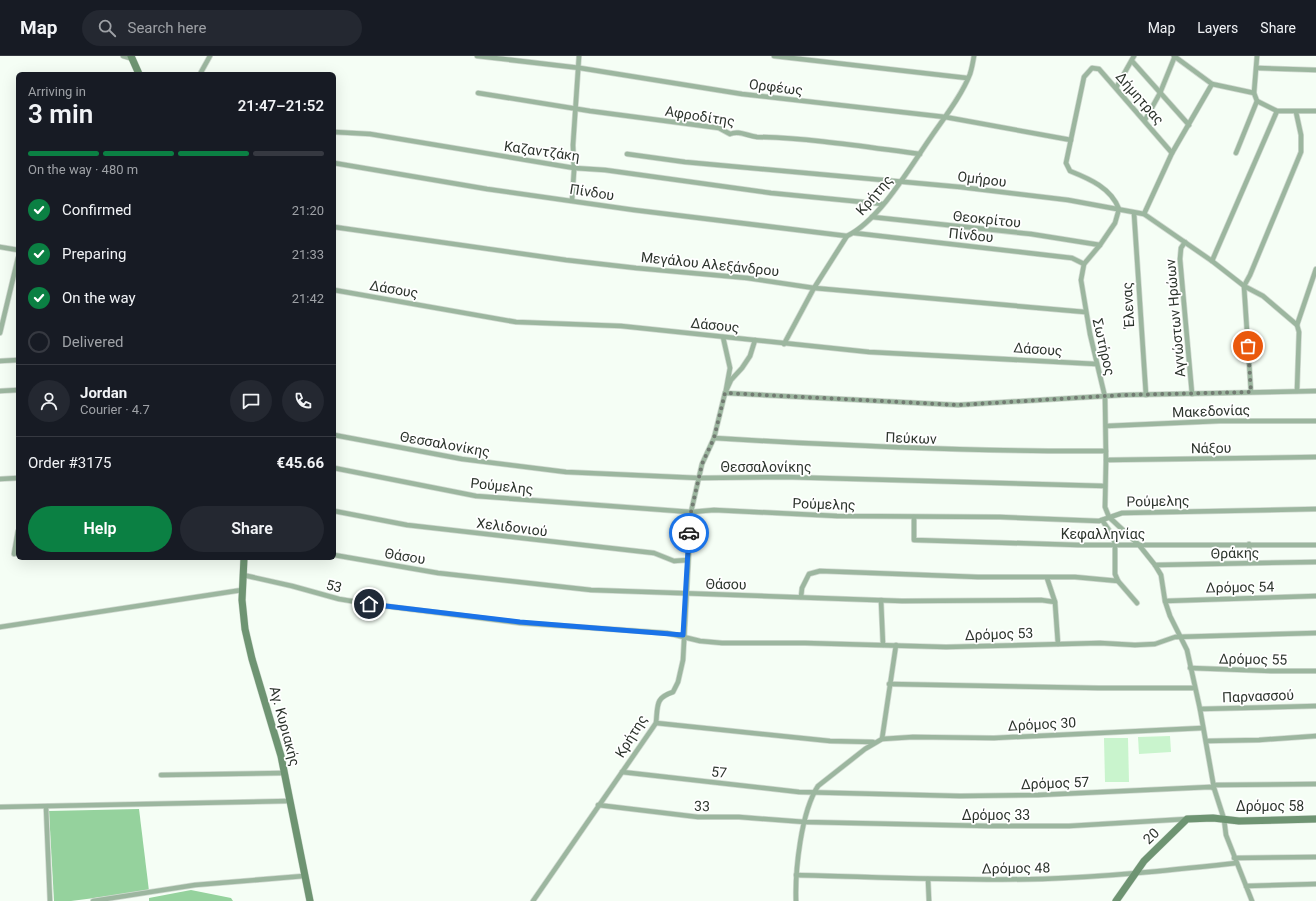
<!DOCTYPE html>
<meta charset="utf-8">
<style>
body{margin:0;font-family:Roboto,sans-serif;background:#242831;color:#f1f3f6;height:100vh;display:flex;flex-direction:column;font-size:15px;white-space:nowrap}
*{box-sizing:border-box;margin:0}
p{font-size:13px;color:#9ea1a6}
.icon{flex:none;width:22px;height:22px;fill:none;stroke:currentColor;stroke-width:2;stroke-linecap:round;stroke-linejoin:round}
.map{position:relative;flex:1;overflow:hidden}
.side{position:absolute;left:16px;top:16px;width:320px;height:488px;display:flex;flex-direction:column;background:#171b24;border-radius:6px;box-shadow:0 4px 16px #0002}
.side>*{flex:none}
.pin{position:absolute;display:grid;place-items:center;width:34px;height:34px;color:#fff;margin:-17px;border:2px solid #fff;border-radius:50%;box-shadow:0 1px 4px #0007}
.courier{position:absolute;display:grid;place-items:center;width:40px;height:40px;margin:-20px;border:3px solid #1a73e8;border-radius:50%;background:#fff;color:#222;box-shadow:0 1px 5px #0007}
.head em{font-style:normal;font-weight:600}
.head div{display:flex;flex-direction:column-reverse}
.head{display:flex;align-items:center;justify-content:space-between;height:68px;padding:0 12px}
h1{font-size:26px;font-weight:600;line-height:30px}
.bar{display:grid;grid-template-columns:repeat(4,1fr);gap:6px 4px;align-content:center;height:48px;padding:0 12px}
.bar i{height:5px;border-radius:3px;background:#363941}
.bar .selected{background:#0b8043}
.bar p{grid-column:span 4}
.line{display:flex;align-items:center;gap:10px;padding:0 12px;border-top:1px solid #363941}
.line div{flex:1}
.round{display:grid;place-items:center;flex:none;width:42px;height:42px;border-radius:21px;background:#242831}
ol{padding:0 12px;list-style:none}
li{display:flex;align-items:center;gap:12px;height:44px}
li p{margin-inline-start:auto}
li .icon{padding:4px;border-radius:50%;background:#0b8043;color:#fff;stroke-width:4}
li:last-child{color:#9ea1a6}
li i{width:22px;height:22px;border:2px solid #363941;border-radius:50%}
.button{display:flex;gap:8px;margin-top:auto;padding:8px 12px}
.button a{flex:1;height:46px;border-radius:24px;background:#0b8043;color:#fff;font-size:16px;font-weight:600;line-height:46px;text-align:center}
.button a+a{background:#242831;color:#f1f3f6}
header{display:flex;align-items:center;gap:24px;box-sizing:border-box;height:56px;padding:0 20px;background:#171b24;border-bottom:1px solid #363941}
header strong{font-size:19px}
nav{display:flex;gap:22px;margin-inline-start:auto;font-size:14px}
.search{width:280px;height:36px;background:#242831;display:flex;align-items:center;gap:10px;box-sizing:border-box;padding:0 14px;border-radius:22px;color:#9ea1a6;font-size:15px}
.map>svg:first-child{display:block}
</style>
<header>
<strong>Map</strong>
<div class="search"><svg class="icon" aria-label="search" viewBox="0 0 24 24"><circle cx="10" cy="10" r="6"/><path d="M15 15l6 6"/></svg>Search here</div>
<nav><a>Map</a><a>Layers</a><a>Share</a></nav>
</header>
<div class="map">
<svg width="1316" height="845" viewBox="0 0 1316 845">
<rect width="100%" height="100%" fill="#f5fef5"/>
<g fill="#c9f4cd">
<path d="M1170,680L1171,696L1139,698L1138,681Z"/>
<path d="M1104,682H1128L1129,726H1105Z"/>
</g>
<g fill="#95d29d">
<path d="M139,753L149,835L71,845H54L49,755Z"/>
<path d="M191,834L231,842L233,845H149V842Z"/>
</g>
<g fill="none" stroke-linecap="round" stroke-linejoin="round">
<defs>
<g id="street">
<path d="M123,0L133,3"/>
<path d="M477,0L580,12L742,38L945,61L1071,84"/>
<path d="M774,0L967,22"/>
<path d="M1174,0L1212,28L1254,37"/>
<path d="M1132,5L1189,69"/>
<path d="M1257,12L1316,14"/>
<path d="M200,18L210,0"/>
<path d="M1116,32L1134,0"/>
<path d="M478,37L590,55L719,72L730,78C739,74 747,80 757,81C811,82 866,91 920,98"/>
<path d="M1257,45L1277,55H1316"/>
<path d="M1145,64L1160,37L1175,0"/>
<path d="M334,76L370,78L574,112L605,114L771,137L883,148"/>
<path d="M1172,97L1099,13L1092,12L1084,21L1066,107L1070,115C1090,123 1111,132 1119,153L1115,167L1100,189L1084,208L1081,224L1090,278L1105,341L1106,404L1105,451L1109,461L1139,489L1155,509L1161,519L1165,545L1170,560L1187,594L1200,653L1214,732L1224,763L1226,779L1252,845"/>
<path d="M1236,97L1257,45L1254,37L1257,0"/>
<path d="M627,98L685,106L960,131L1068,144L1144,158L1212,205L1244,230L1263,240L1297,269"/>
<path d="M334,107L487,133L634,154L847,180"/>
<path d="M572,144L574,115L573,89L579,0"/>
<path d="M1134,157L1146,339"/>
<path d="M1144,158L1172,97L1212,28"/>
<path d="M872,161L1031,178L1100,189"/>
<path d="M334,171L566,204L636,212L747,222L814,232L1085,256"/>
<path d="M854,177L1072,202L1084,208"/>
<path d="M1185,186L1181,192L1180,203L1192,338"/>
<path d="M0,191L18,194"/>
<path d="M1212,205L1277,55"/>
<path d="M334,234L516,266L621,270L869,296L1096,308"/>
<path d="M0,277L18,202"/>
<path d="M723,281L730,312L726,334"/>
<path d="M784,288L814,232L847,180C880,164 910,111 931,81C944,62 962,39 970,18C972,12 973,6 974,0"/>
<path d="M0,305L18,304"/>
<path d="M0,335L18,334"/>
<path d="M1297,335L1299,276L1297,269L1316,213"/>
<path d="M1251,336L1244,230L1250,219L1301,96V79L1296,56"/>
<path d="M725,337L958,349L1123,339L1316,335"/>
<path d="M1106,370L1220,365H1316"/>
<path d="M334,379L462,403L566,416L699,422L784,421L1105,430"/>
<path d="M714,382C845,390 975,396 1106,395"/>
<path d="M1106,404L1316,401"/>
<path d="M334,412L476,440L691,456L714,454L837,460L1000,461L1099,465L1122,457L1316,453"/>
<path d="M0,423L18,422"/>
<path d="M334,455L407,469L654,497L674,505L688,504"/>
<path d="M914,461V484L1078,489H1316"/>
<path d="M1102,464L1113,480L1115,489V518L1118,525L1137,547"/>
<path d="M1249,488L1250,507"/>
<path d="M14,498L18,475"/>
<path d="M334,499L438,517L591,534L902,545L1041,544L1055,546L1058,588"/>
<path d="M1155,509L1316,506"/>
<path d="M243,519L292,530L339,543L369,548L520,567L667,577L700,585L722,587H805L946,591L1100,587L1135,589L1155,588L1175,581L1316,577"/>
<path d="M1047,522L1055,546"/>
<path d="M801,541L802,532L809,518L820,515L978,521H1075L1118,525"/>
<path d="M881,544L883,589"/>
<path d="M1165,545L1316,540"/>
<path d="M0,571L242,534"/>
<path d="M1190,612L1271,615H1316"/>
<path d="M889,628L1099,632H1194"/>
<path d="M1200,653L1316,650"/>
<path d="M656,667L830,685L873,686"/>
<path d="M882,683L896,589"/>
<path d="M1206,685L1259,684L1316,680"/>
<path d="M622,716L799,736L960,740L1038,739L1210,731L1214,732"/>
<path d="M161,719L284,717"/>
<path d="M1214,729L1316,728"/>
<path d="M598,749L698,761H739L805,766L988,770H1069L1187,763"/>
<path d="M0,751L289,745"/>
<path d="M46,751L50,845"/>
<path d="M1234,802L1316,801"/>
<path d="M796,819C878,821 960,825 1042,823C1107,821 1171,814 1236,807"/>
<path d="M928,823L929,845"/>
<path d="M1246,830L1316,828"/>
<path d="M93,845L195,829L304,820"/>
<path d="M533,845L656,667C658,649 655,642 673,636L678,626L683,604L691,456L702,408L714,382L725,337L731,324L742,312L750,300L755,284"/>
<path d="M796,845C795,814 801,756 818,730L865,693L882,683L913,681L994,682L1203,672"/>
</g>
<g id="secondary">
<path d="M131,0L139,18"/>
<path d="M244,502L242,544L245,573L252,603L281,700L310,845"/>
<path d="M1116,845L1144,805L1187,763L1213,762L1239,765L1316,763"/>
</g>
</defs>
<use href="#street" stroke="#d1dad1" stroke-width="6"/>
<use href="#secondary" stroke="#d1dad1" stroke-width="8"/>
<use href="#street" stroke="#9cb69f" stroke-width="4.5"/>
<use href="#secondary" stroke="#6e9472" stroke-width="7"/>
</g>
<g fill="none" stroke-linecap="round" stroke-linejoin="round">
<path stroke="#727b72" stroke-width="4" stroke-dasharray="0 7.2" d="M689,477L691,456L702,408L714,382L725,337L958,349L1123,339L1251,336L1248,290"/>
<path stroke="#1a73e8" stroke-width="5" d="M369,548L520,566L683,579L689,477"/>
</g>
<g text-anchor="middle" stroke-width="3.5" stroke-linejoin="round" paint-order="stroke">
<g font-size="14" fill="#2c342c" stroke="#fff">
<text transform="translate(776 31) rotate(7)" y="5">Ορφέως</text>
<text transform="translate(1140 42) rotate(49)" y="5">Δήμητρας</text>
<text transform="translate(700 60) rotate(9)" y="5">Αφροδίτης</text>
<text transform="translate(542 95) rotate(8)" y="5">Καζαντζάκη</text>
<text transform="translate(982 123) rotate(7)" y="5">Ομήρου</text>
<text transform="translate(592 136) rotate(9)" y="5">Πίνδου</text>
<text transform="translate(874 139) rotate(-49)" y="5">Κρήτης</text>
<text transform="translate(987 163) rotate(6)" y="5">Θεοκρίτου</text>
<text transform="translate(971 179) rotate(6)" y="5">Πίνδου</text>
<text transform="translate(710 208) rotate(6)" y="5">Μεγάλου Αλεξάνδρου</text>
<text transform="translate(394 233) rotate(10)" y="5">Δάσους</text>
<text transform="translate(1128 249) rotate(-93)" y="5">Έλενας</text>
<text transform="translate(1175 262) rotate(-95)" y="5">Αγνώστων Ηρώων</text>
<text transform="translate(715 269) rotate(6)" y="5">Δάσους</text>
<text transform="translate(1104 291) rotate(77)" y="5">Σωτήρος</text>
<text transform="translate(1038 293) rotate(4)" y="5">Δάσους</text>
<text transform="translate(1211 355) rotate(-2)" y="5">Μακεδονίας</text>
<text transform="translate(911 382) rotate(2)" y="5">Πεύκων</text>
<text transform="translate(445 388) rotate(10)" y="5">Θεσσαλονίκης</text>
<text transform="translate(1211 392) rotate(-1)" y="5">Νάξου</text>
<text x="766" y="416">Θεσσαλονίκης</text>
<text transform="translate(502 430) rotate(6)" y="5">Ρούμελης</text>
<text transform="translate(1158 445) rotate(-1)" y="5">Ρούμελης</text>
<text transform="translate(824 448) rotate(2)" y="5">Ρούμελης</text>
<text transform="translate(512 471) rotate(7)" y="5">Χελιδονιού</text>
<text x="1103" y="483">Κεφαλληνίας</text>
<text transform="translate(1235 497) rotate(-1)" y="5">Θράκης</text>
<text transform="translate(405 500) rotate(9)" y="5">Θάσου</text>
<text transform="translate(726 528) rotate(1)" y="5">Θάσου</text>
<text transform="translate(334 530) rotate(14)" y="5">53</text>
<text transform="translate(1240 531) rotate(-1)" y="5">Δρόμος 54</text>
<text transform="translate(999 578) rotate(-2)" y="5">Δρόμος 53</text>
<text transform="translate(1253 603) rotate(1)" y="5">Δρόμος 55</text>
<text transform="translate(1258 640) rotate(-2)" y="5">Παρνασσού</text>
<text transform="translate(1042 668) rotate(-3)" y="5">Δρόμος 30</text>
<text transform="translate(285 670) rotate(75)" y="5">Αγ. Κυριακής</text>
<text transform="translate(631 680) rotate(-58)" y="5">Κρήτης</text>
<text transform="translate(719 716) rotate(6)" y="5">57</text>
<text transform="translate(1055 727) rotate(-2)" y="5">Δρόμος 57</text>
<text transform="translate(702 750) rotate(1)" y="5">33</text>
<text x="1270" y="755">Δρόμος 58</text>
<text x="996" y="764">Δρόμος 33</text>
<text transform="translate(1151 780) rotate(-44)" y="5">20</text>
<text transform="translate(1016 812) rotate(-1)" y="5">Δρόμος 48</text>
</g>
</g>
</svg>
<div class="pin" style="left:1248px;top:290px;background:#ea580c"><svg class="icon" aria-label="bag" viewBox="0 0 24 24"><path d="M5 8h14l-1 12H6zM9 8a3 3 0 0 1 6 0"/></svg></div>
<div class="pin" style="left:369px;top:548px;background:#1f2937"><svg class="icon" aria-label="home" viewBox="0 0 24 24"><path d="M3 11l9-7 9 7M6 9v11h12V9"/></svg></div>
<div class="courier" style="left:689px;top:477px"><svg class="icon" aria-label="car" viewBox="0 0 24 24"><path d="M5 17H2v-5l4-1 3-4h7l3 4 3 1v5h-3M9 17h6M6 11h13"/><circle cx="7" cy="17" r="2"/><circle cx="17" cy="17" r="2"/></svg></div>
<section class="side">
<div class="head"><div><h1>3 min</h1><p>Arriving in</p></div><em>21:47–21:52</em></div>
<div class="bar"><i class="selected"></i><i class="selected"></i><i class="selected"></i><i></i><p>On the way · 480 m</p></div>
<ol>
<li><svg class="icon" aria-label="check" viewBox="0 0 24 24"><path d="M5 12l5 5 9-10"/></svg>Confirmed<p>21:20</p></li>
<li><svg class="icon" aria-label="check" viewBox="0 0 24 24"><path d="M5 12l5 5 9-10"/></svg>Preparing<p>21:33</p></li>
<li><svg class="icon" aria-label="check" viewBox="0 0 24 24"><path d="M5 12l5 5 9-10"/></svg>On the way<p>21:42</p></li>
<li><i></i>Delivered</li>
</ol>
<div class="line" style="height:72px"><a class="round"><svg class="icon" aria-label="person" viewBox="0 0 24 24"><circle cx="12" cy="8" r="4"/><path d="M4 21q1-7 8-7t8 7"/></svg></a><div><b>Jordan</b><p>Courier · 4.7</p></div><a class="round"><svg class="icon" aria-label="chat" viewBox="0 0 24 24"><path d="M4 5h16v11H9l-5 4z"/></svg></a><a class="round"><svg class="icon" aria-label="phone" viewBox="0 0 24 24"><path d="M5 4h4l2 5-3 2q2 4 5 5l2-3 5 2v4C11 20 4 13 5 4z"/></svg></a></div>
<div class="line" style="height:52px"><div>Order #3175</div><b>€45.66</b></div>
<div class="button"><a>Help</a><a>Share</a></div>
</section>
</div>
